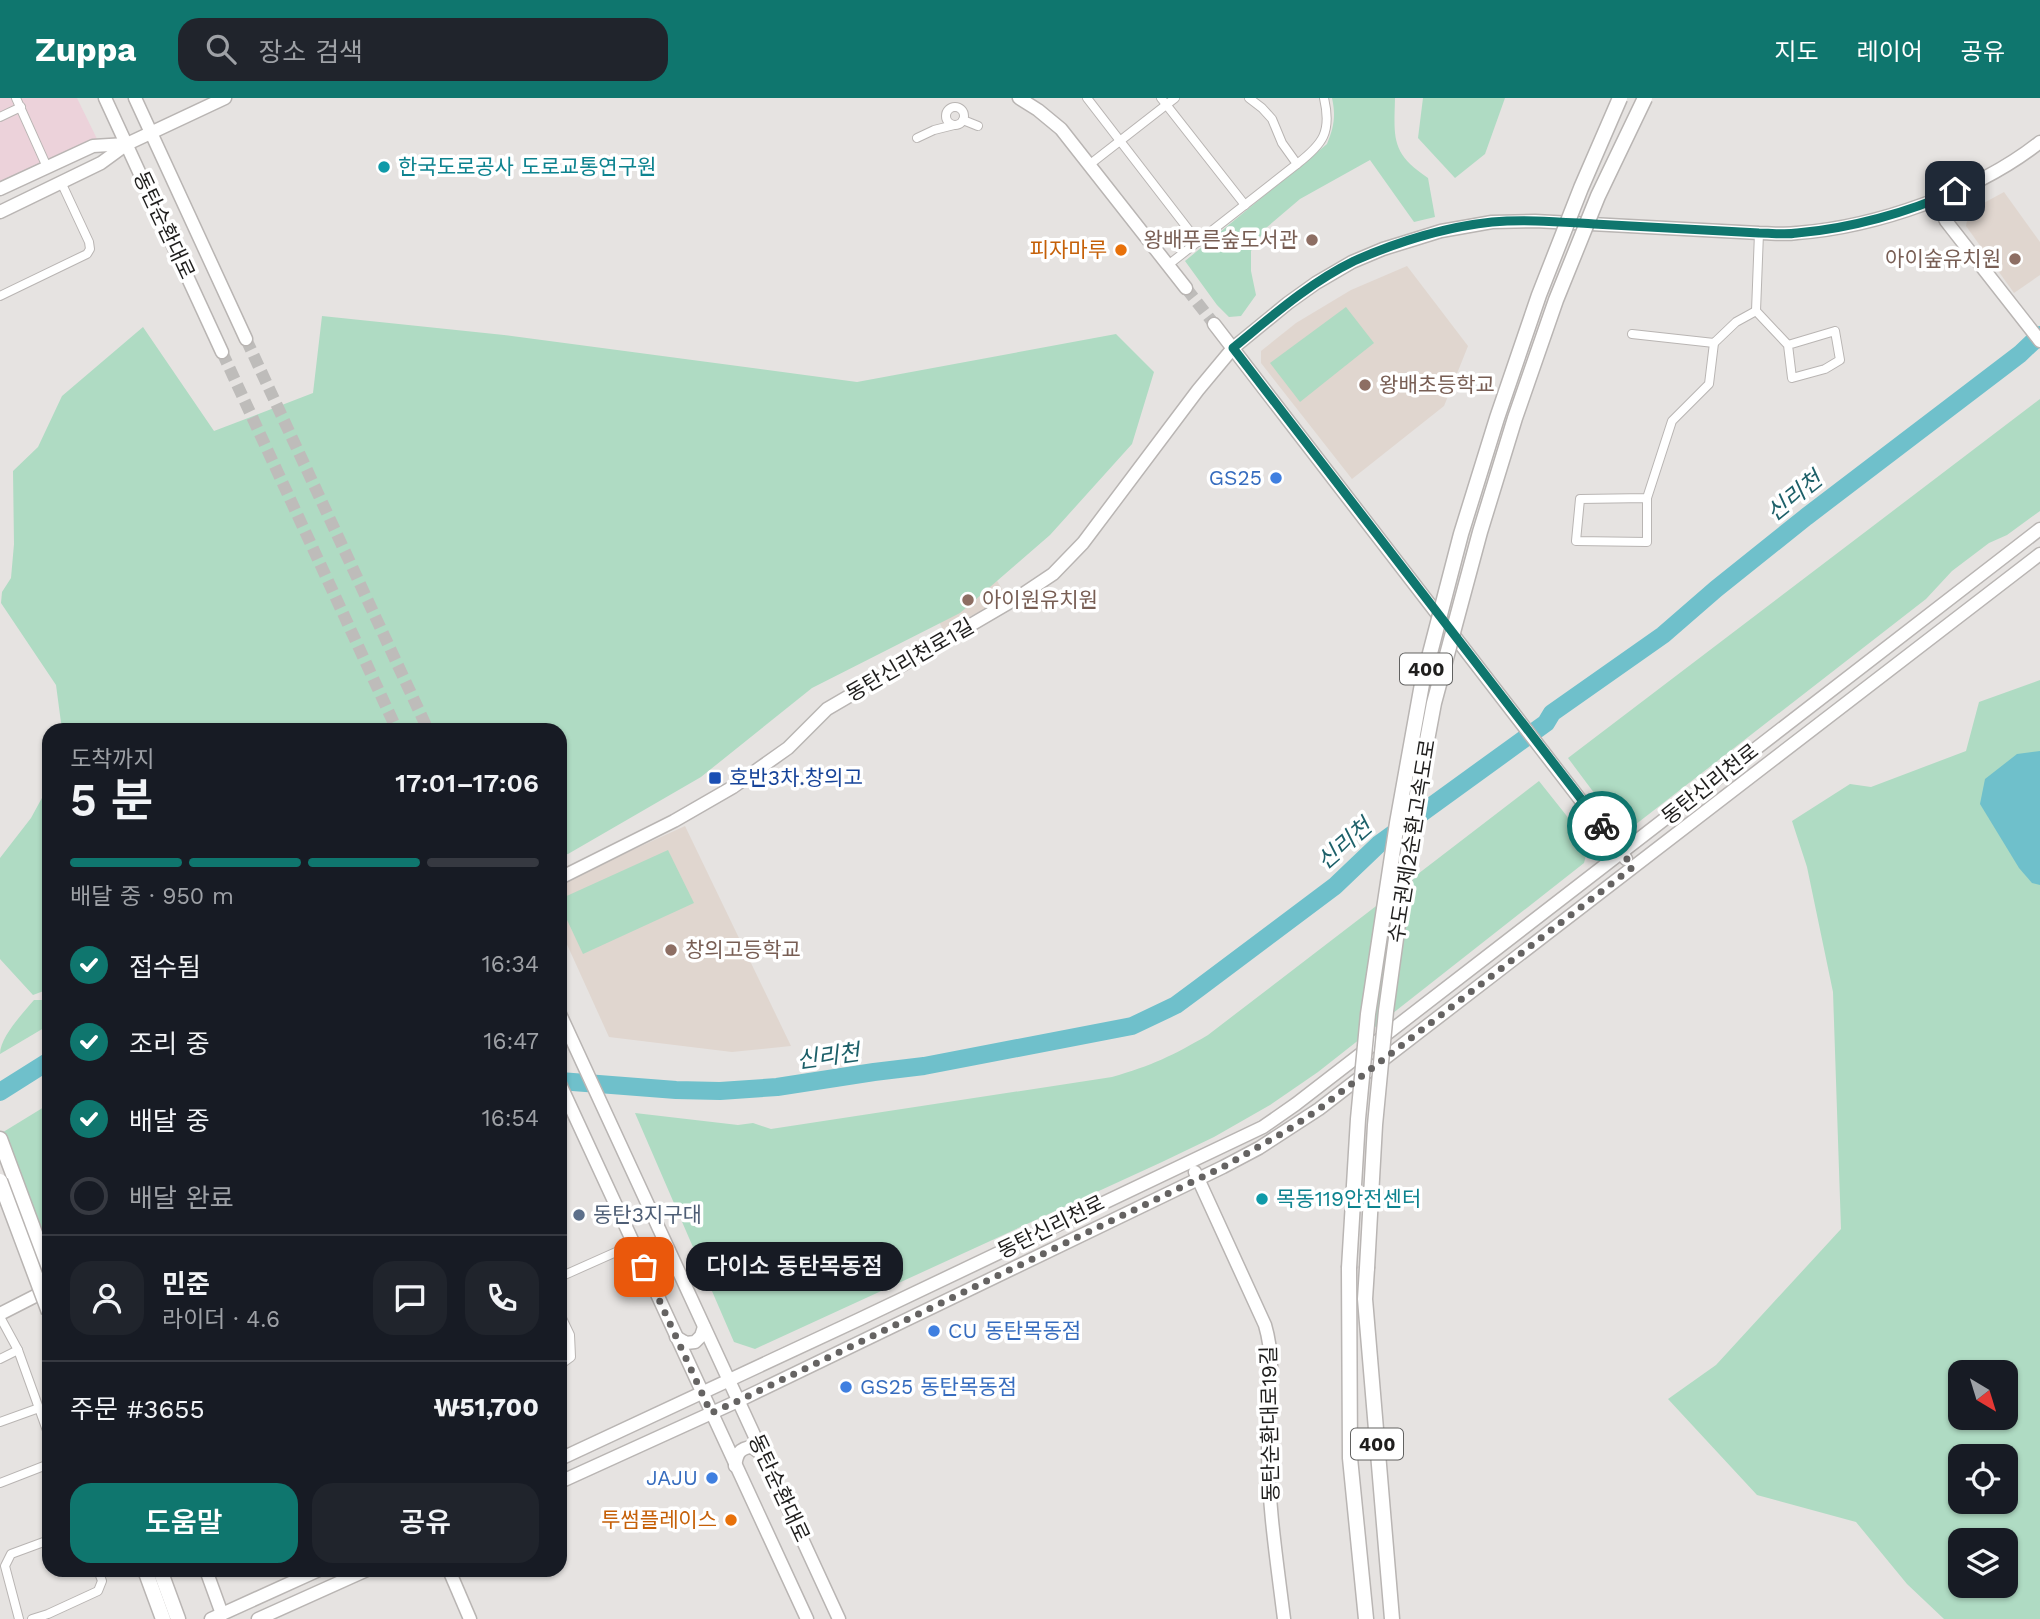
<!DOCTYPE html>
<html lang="ko">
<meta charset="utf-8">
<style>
body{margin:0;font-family:"Work Sans","Noto Sans KR",sans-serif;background:#20242c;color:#f1f3f6;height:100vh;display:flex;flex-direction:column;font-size:26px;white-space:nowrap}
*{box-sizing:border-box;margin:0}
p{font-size:23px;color:#9ea1a6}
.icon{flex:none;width:38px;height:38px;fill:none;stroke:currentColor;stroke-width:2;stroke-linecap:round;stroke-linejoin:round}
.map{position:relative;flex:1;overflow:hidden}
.panel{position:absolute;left:42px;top:625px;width:525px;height:854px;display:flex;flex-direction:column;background:#171b24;border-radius:21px;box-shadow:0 2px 5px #0004}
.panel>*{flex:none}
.needle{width:46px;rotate:142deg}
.buttons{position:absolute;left:1948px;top:1262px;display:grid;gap:14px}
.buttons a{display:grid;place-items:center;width:70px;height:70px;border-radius:14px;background:#171b24;box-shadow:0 2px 5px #0004;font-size:35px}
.pin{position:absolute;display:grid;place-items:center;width:60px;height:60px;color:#fff;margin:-30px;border-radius:14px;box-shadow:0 4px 10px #0006}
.courier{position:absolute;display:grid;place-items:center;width:70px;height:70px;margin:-35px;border:5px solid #0f766e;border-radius:50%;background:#fff;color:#222;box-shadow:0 2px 9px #0007}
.bubble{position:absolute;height:49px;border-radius:21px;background:#171b24;box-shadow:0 2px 5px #0004;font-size:23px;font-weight:600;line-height:49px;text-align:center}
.overview em{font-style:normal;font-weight:600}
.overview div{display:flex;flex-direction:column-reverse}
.overview{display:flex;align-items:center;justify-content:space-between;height:119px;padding:0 28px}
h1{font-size:46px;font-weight:600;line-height:52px}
.bar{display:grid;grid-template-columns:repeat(4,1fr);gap:10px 7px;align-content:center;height:84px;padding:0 28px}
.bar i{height:9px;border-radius:5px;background:#363941}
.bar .selected{background:#0f766e}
.bar p{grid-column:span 4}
.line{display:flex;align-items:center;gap:18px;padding:0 28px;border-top:2px solid #363941}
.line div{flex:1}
.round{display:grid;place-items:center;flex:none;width:74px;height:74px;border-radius:21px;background:#20242c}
ol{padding:0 28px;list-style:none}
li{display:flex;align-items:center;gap:21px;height:77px}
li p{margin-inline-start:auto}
li .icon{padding:7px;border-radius:50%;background:#0f766e;color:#fff;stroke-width:4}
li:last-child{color:#9ea1a6}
li i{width:38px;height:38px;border:4px solid #363941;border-radius:50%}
.primary-button{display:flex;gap:14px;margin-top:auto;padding:14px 28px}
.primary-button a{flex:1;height:80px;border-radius:21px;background:#0f766e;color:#fff;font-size:28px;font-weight:600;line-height:80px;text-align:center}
.primary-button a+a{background:#20242c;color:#f1f3f6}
header{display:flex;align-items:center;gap:42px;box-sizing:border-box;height:98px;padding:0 35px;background:#0f766e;color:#fff}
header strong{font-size:33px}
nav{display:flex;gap:38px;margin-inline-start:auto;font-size:24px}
.search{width:490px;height:63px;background:#20242c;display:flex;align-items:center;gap:18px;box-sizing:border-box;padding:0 24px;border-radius:21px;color:#9ea1a6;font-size:26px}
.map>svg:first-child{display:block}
</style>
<header>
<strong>Zuppa</strong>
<div class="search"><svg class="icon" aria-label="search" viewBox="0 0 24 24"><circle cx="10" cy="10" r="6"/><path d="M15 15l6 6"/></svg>장소 검색</div>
<nav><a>지도</a><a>레이어</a><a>공유</a></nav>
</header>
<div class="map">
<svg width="2040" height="1521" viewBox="0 0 2040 1521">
<rect width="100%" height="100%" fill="#e6e3e1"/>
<path fill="#ecd2da" d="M0,0H77L98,43L0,83Z"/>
<g fill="#e0d6cf">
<path d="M2004,94L2040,144V177L2014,195L1966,128L1969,113Z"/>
<path d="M1407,168L1468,248L1444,308L1352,381L1261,265V253L1296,225L1351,192Z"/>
<path d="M992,474L1007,500L943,532L930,504Z"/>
<path d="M685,728L791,948L732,954L609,939L560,831V785Z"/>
</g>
<g fill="#afdbc3" fill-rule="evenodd">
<path d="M1332,0H1395C1394,41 1391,55 1428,80L1435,119L1414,124L1370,62L1300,101L1266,130L1251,153V173L1256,197L1241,218L1229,219L1217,207L1185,163L1327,46C1334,29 1336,18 1332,0Z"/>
<path d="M1423,0H1505L1485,56L1455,80L1418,40Z"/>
<path d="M1346,209L1374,245L1300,304L1270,265Z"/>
<path d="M322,218L504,237L857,284L1116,236L1154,274L1132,346L1050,437L960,515L812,590L701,679L568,756L560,757V632H62L56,587L1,505L2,494L11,480L14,446L13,373L38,349L62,298L143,229L214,333L313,295Z"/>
<path d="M2040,301V413L2007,437L1989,445L1952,473L1926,501L1631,730L1618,727L1568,660Z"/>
<path d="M2040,582V1521H1944L1907,1486L1856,1424L1757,1397L1668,1301L1716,1267L1841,1131L1833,894L1807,769L1792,723L1850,686L1871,689L1966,653L1979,604ZM1960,1274H2006V1320H1960ZM1960,1358H2006V1404H1960ZM1960,1442H2006V1488H1960Z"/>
<path d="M1539,683L1589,746L1584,765L1318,974L1270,1007L1214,1039L1162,1064L755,1251L734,1244L635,1015L738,1027L753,1025L771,1031L1112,979C1151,968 1174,957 1208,937Z"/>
<path d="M49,687V891L33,897L0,861V760L31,720Z"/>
<path d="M668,752L694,805L583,856L560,807V801Z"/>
<path d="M34,902H49V927L0,956C0,939 23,915 34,902Z"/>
<path d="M49,1006V1166L0,1036Z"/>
</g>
<path fill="#6fc0cb" d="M2040,653V787L2032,785L2019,770L1980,706L1985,681L2017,656Z"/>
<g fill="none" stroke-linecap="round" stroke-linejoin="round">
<g stroke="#6fc0cb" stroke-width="18">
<path d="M560,983L676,992L720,993L777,989L874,974L924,968L1132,928L1176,907L1199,890L1335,788L1379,746L1546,625L1552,615L1663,537L1716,491L1806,419L2020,256L2040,237"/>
<path d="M0,994L49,963"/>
</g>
<g stroke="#bebcba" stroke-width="12" stroke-dasharray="12 6" stroke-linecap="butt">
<path d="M1186,190L1214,226"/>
<path d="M246,241L428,632"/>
<path d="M222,254L397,632"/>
</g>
<defs>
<g id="street">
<path d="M16,0L47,69"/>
<path d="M1087,0L1198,144"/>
<path d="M1161,0L1245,107"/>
<circle cx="955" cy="18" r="9"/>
<path d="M0,19L21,9"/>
<path d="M963,22L978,28"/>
<path d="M917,40L934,32L954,27"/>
<path d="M1297,66C1323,46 1332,34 1324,0"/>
<path d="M1089,67L1175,0"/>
<path d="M1759,135L1756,213L1788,247L1792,280L1825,271L1840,262L1835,233L1788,247"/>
<path d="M1168,167L1297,66L1282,45L1272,21L1262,10L1249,0"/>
<path d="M0,198L87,156L90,151L89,144L61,84"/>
<path d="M1632,236L1714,245L1736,224L1756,213"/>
<path d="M1647,400V444L1576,443L1580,401L1647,400L1672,323L1709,286L1714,245"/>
<path d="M560,1179L634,1146"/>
<path d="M560,1216L570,1237L571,1259L560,1267"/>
<path d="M0,1219L18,1252L49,1338"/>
<path d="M0,1261L18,1252"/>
<path d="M0,1324L39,1310"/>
<path d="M0,1385L49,1366"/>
<path d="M19,1521L5,1468L11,1456L49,1442"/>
<path d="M32,1521L48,1516L98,1493L102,1483L98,1472"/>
</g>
<g id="secondary">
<path d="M105,0L222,254"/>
<path d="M135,0L246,241"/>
<path d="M1019,0L1038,12L1061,31L1186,190"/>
<path d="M0,91L93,48L126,46"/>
<path d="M1936,102L1946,123L2040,243"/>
<path d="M0,114L101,65L127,46L225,0"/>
<path d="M1214,226L1626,761"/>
<path d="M560,780L674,723L733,689L788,650L827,611L1017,500L1053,476L1083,445L1198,292L1233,250L1288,205L1316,185L1352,164L1383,151L1441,133L1492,124L1535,123L1759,135C1771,135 1784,137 1797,135C1876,129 1977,94 2040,44"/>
<path d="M560,916L839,1521"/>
<path d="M560,986L807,1521"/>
<path d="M1195,1074L1265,1227C1277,1267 1268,1309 1268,1350C1268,1407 1277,1464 1284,1521"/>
<path d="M0,1216L49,1191"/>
<path d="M676,1239L686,1245L695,1244L701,1238L704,1229"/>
<path d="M560,1361L860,1221L1263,1029L1296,1006L2040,431"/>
<path d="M735,1368C737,1356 739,1350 752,1349L764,1358"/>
<path d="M560,1384L738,1303L1223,1069L1259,1050L1319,1011L2040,456"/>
<path d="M206,1472L222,1516"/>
<path d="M449,1472L470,1521"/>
<path d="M211,1521L319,1472"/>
<path d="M258,1521L367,1472"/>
</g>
<g id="highway">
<path d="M0,1041L49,1173"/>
<path d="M1349,1170L1350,1360L1366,1521"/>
<path d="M1367,1170L1365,1201L1392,1521"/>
<path d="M145,1472L163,1521"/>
<path d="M160,1472L178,1521"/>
</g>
</defs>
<use href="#street" stroke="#b9b5b3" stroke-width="10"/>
<use href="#secondary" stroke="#b9b5b3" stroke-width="15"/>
<use href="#highway" stroke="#b9b5b3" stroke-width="17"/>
<use href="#street" stroke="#fff" stroke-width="8"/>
<use href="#secondary" stroke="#fff" stroke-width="12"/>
<use href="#highway" stroke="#fff" stroke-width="14"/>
<defs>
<g id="highway-bridge">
<path d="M0,1083L49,1214"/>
<path d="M1349,1170L1358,1021L1368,916L1397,725L1422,586L1461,436L1497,320L1539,197L1581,90L1620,0"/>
<path d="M1367,1170L1375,1027L1386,913L1413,717L1434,605L1480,434L1515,320L1556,202L1598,98L1645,0"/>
</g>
</defs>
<use href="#highway-bridge" stroke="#b9b5b3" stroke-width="17" stroke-linecap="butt"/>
<use href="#highway-bridge" stroke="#fff" stroke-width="14"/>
</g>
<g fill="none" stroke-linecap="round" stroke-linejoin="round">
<path stroke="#656362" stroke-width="7" stroke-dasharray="0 12.6" d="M644,1169L711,1315L738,1303L1223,1069L1286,1033L1319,1011L1633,769L1602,728"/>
<path stroke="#0f766e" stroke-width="9" d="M1602,728L1233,250C1271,219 1309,185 1354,163C1397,144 1446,129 1492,124C1526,121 1560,124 1594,126C1649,129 1704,132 1759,135C1772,135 1785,137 1797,135C1848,131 1910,114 1955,93"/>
</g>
<g fill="#0f9aa8" stroke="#fff" stroke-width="2.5">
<circle cx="384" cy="69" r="7"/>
<circle cx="1262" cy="1101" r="7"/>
</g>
<g fill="#8d6e63" stroke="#fff" stroke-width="2.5">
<circle cx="1312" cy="142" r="7"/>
<circle cx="2015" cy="161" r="7"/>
<circle cx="1365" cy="287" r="7"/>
<circle cx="968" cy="502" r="7"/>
<circle cx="671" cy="852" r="7"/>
</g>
<g fill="#e8710a" stroke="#fff" stroke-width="2.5">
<circle cx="1121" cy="152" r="7"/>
<circle cx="731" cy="1422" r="7"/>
</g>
<g fill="#3f7fe0" stroke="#fff" stroke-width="2.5">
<circle cx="1276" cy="380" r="7"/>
<circle cx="934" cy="1233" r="7"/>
<circle cx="846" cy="1289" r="7"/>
<circle cx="712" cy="1380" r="7"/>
</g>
<rect fill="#1a4fb4" stroke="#fff" stroke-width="2.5" x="708" y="673" width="14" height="14" rx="3.5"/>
<circle fill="#5c6f8a" stroke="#fff" stroke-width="2.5" cx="579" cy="1117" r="7"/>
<g text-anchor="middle" stroke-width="7" stroke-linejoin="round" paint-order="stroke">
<g fill="#fff" stroke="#626261" stroke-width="2">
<rect x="1400" y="555.5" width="52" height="31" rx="5"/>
<rect x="1351" y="1330.5" width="52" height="31" rx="5"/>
</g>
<g font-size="19" font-weight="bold" fill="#1f1e1d">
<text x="1426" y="578">400</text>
<text x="1377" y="1353">400</text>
</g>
<g font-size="21" fill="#0d838f" stroke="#fff" text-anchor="start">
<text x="398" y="76">한국도로공사 도로교통연구원</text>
<text x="1276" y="1108">목동119안전센터</text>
</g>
<g font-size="21" fill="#1f1e1d" stroke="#fff">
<text transform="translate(164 127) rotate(65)" y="7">동탄순환대로</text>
<text transform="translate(910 562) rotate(-30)" y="7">동탄신리천로1길</text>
<text transform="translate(1710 686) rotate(-38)" y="7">동탄신리천로</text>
<text transform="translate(1412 743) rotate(-81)" y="7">수도권제2순환고속도로</text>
<text transform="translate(1051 1129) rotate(-26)" y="7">동탄신리천로</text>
<text transform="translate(1270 1326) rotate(-91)" y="7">동탄순환대로19길</text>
<text transform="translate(779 1390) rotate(65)" y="7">동탄순환대로</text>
</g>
<g font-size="21" fill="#785e54" stroke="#fff" text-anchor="start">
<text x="1298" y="149" text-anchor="end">왕배푸른숲도서관</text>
<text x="2001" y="168" text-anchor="end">아이숲유치원</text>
<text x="1379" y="294">왕배초등학교</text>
<text x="982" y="509">아이원유치원</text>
<text x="685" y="859">창의고등학교</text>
</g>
<g font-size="21" fill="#c56008" stroke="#fff" text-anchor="end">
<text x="1107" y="159">피자마루</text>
<text x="717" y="1429">투썸플레이스</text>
</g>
<g font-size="21" fill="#366cbe" stroke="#fff" text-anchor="end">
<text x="1262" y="387">GS25</text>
<text x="948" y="1240" text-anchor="start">CU 동탄목동점</text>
<text x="860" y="1296" text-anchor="start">GS25 동탄목동점</text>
<text x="698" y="1387">JAJU</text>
</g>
<g font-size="21" fill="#164399" stroke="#fff" text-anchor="start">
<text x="729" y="687">호반3차.창의고</text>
</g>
<g font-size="21" fill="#4e5e75" stroke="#fff" text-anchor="start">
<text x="593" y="1124">동탄3지구대</text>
</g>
<g font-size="23" font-style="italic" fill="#1d6069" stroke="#fff">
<text transform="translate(1794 398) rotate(-39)" y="8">신리천</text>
<text transform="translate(1344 746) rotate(-41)" y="8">신리천</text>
<text transform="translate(828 958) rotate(-8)" y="8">신리천</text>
</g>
</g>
</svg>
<div class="buttons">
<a><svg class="needle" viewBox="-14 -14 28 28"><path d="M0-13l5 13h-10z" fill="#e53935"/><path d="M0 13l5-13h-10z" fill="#9ea1a6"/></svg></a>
<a><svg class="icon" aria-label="locate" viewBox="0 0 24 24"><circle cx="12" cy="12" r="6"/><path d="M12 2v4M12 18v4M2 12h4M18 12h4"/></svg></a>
<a><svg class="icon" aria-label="layers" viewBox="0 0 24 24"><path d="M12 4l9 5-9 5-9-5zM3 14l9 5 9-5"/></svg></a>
</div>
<div class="pin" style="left:644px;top:1169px;background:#ea580c"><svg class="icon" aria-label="bag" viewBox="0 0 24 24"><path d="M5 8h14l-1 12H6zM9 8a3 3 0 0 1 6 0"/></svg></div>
<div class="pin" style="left:1955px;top:93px;background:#1f2937"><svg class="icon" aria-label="home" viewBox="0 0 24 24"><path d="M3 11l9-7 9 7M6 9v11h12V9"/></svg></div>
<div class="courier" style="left:1602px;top:728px"><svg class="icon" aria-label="bike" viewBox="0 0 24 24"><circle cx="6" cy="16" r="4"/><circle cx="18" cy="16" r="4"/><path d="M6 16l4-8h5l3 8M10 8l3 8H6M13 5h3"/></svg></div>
<div class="bubble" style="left:686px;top:1144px;width:217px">다이소 동탄목동점</div>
<section class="panel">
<div class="overview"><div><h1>5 분</h1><p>도착까지</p></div><em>17:01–17:06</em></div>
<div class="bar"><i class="selected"></i><i class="selected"></i><i class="selected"></i><i></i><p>배달 중 · 950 m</p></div>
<ol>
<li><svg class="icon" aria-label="check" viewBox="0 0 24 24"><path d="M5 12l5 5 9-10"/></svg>접수됨<p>16:34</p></li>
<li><svg class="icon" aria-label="check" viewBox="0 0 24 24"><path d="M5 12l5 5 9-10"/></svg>조리 중<p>16:47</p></li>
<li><svg class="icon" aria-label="check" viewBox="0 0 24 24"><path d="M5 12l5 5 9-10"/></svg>배달 중<p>16:54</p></li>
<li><i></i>배달 완료</li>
</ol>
<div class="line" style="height:126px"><a class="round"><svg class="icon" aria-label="person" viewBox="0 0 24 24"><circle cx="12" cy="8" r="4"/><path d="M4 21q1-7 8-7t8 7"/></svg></a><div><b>민준</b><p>라이더 · 4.6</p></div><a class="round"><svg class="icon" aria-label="chat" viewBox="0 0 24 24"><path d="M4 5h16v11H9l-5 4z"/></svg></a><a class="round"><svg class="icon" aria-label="phone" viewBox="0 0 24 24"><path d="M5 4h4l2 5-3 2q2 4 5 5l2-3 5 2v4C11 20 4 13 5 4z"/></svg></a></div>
<div class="line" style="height:91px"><div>주문 #3655</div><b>₩51,700</b></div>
<div class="primary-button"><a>도움말</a><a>공유</a></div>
</section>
</div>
